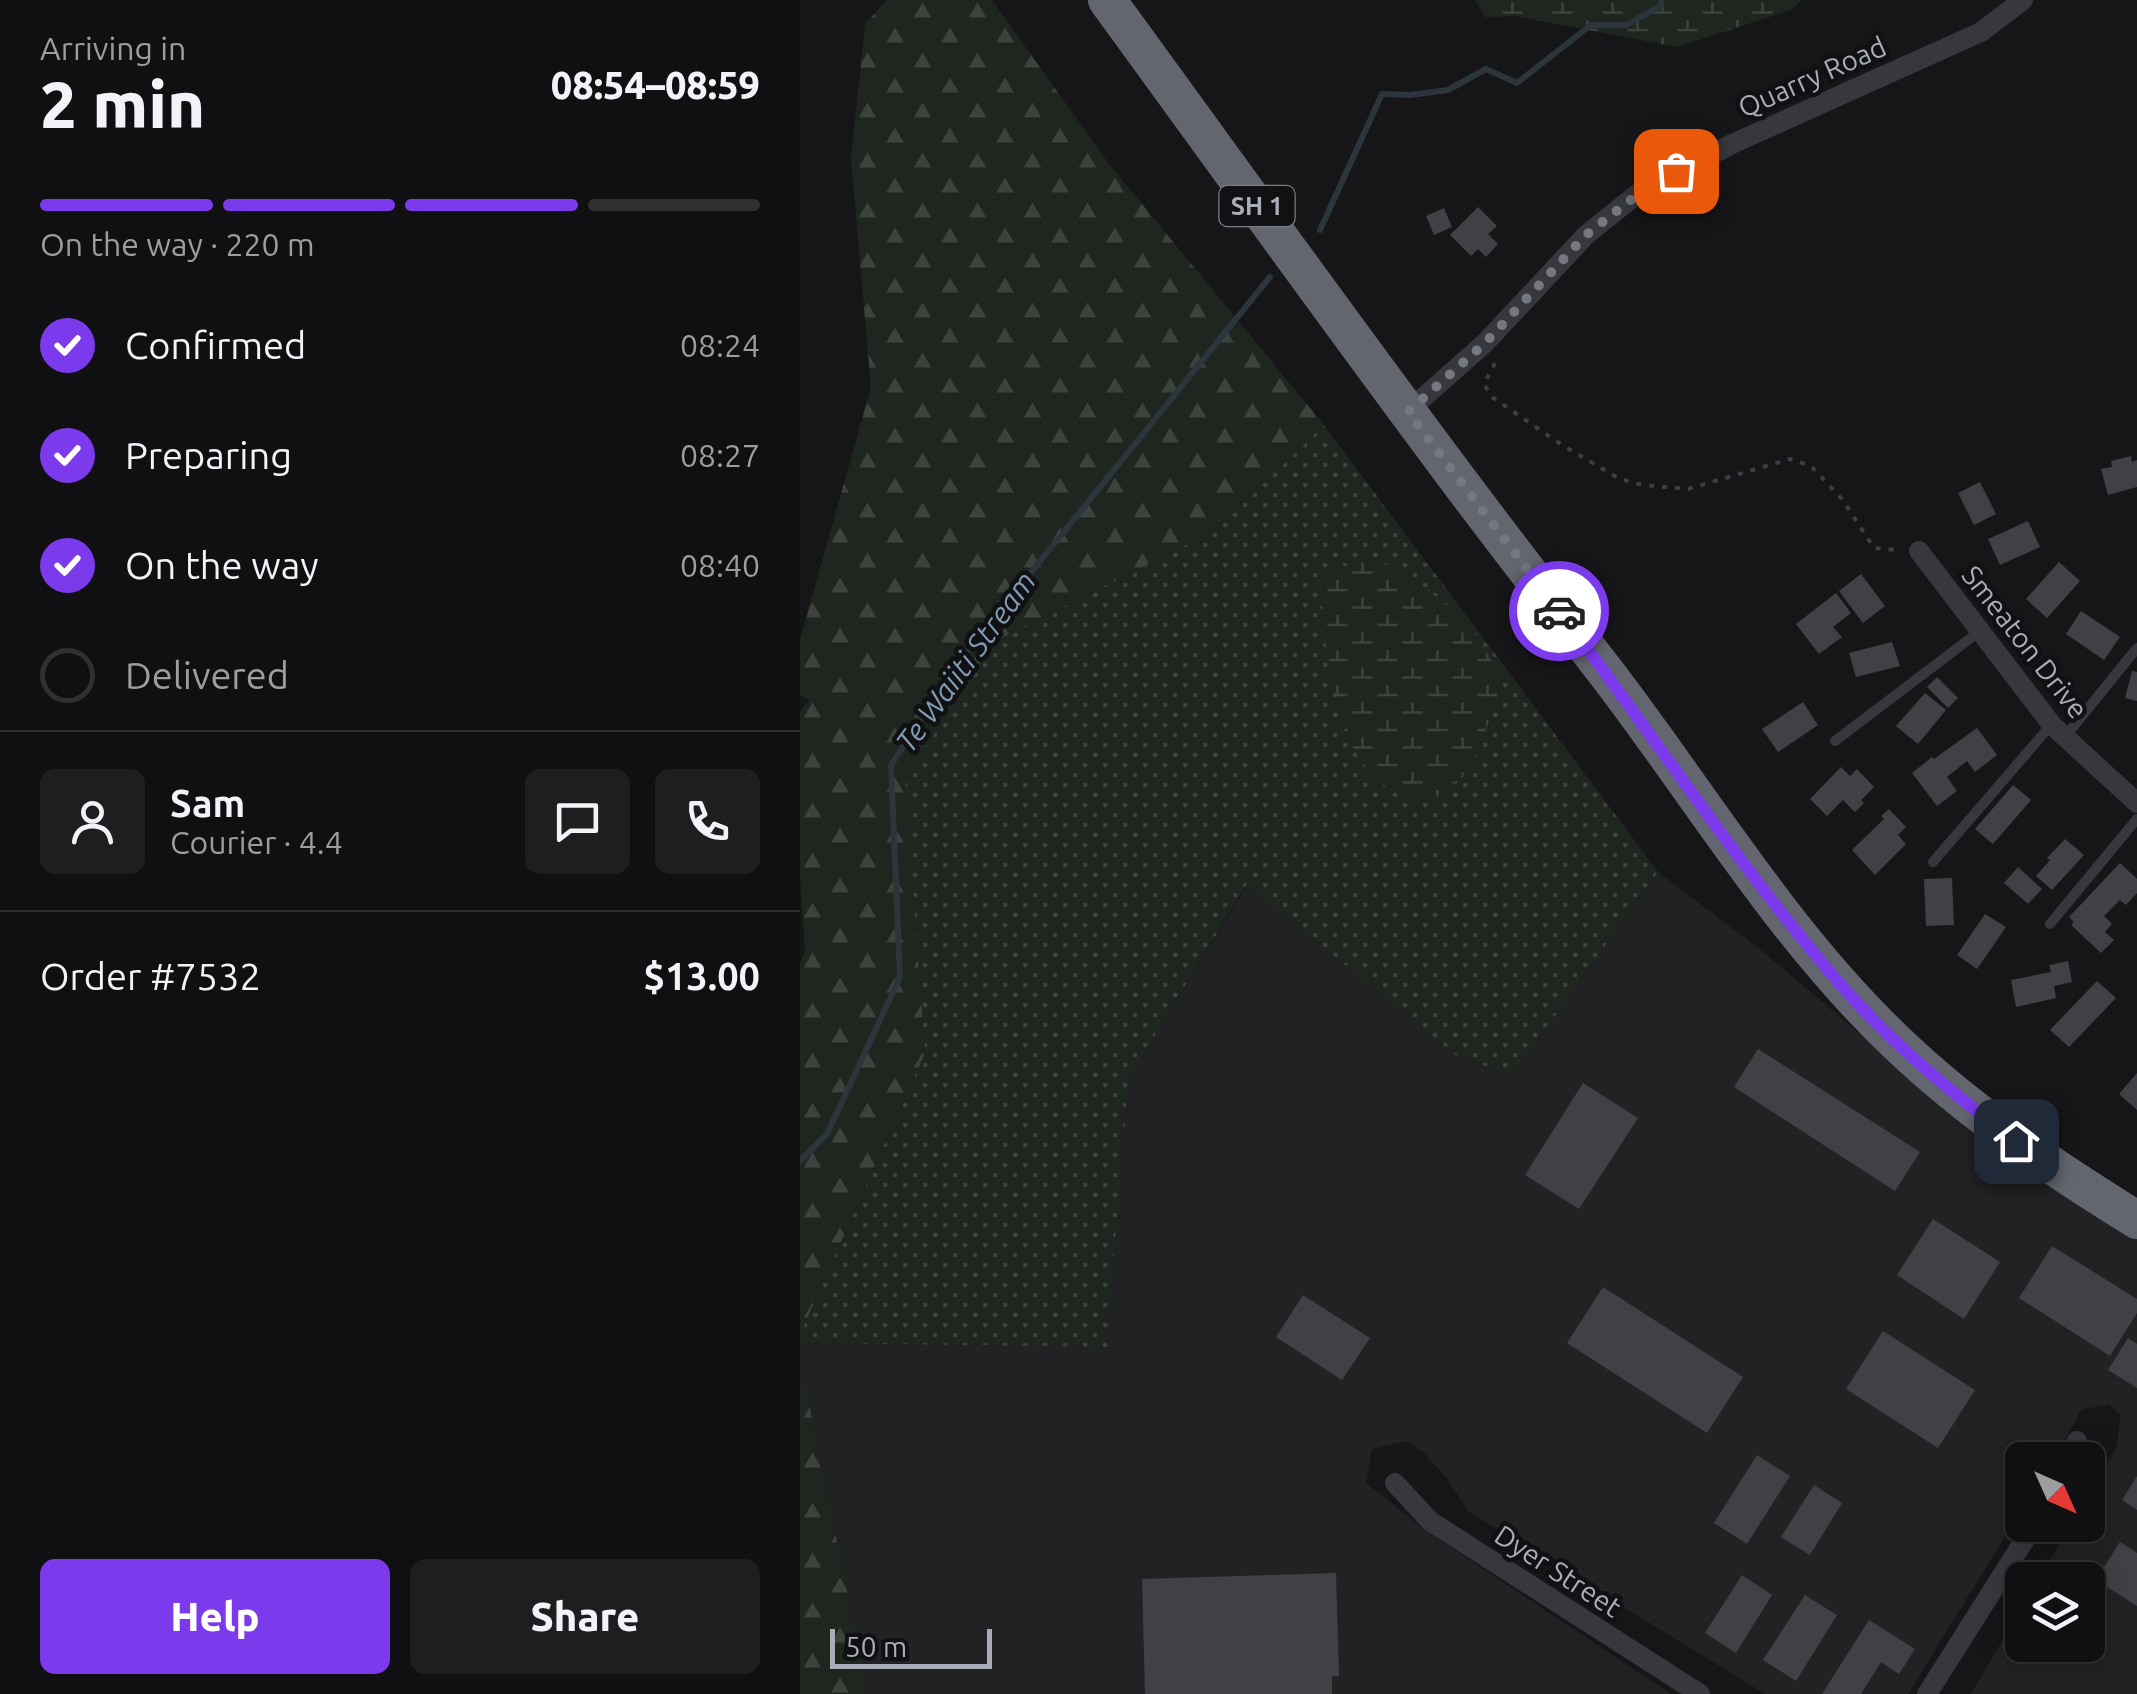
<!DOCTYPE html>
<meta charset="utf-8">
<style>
body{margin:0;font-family:Ubuntu,sans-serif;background:#1e1e20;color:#f1f3f6;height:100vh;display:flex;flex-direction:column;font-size:38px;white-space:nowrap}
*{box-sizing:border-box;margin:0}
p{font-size:32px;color:#9c9d9f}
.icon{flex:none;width:55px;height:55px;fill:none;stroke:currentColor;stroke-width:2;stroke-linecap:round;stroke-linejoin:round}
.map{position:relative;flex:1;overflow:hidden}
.panel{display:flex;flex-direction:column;background:#101012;width:800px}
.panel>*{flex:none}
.needle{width:65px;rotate:135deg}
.fabs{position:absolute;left:1205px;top:1442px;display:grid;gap:20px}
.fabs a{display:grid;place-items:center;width:100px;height:100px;border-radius:15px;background:#101012;box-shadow:0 5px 25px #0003,0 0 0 2px #303032;font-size:50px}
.scale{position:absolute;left:30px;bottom:25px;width:162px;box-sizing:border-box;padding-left:10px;border:5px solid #a8adb8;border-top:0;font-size:28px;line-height:35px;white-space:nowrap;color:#a8adb8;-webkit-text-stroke:8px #111113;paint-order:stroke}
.pin{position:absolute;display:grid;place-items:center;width:85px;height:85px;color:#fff;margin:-42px;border-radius:20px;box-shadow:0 5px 15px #0006}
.courier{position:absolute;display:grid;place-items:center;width:100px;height:100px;margin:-50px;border:8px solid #7c3aed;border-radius:50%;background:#fff;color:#222;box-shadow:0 2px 12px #0007}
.overview em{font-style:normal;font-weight:800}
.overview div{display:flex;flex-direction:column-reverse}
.overview{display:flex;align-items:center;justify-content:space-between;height:170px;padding:0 40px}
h1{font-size:65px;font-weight:800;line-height:75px}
.bar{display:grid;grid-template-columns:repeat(4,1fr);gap:15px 10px;align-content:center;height:120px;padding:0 40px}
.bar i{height:12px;border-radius:8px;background:#303032}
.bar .current{background:#7c3aed}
.bar p{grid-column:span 4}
.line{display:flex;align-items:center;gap:25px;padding:0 40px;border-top:2px solid #303032}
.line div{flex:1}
.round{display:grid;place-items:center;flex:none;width:105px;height:105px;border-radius:15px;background:#1e1e20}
ol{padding:0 40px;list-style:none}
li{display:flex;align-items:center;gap:30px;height:110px}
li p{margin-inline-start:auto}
li .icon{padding:10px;border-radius:50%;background:#7c3aed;color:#fff;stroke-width:4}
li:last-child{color:#9c9d9f}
li i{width:55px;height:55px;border:5px solid #303032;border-radius:50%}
.action{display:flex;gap:20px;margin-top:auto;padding:20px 40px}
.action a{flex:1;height:115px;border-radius:15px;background:#7c3aed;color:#fff;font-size:40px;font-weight:800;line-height:115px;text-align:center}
.action a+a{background:#1e1e20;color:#f1f3f6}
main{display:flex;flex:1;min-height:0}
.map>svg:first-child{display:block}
</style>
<main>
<section class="panel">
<div class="overview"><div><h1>2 min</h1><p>Arriving in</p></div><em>08:54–08:59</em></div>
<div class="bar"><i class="current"></i><i class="current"></i><i class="current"></i><i></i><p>On the way · 220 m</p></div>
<ol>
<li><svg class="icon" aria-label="check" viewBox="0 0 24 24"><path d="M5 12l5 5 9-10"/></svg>Confirmed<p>08:24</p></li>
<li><svg class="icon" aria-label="check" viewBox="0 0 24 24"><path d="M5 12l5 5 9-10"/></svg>Preparing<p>08:27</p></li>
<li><svg class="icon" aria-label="check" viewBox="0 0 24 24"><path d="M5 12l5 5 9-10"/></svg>On the way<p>08:40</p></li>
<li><i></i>Delivered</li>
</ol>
<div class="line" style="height:180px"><a class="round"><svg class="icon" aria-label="person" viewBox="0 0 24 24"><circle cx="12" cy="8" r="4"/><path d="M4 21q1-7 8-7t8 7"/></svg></a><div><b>Sam</b><p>Courier · 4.4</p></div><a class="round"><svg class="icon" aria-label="chat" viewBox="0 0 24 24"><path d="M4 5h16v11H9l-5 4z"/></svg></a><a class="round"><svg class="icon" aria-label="phone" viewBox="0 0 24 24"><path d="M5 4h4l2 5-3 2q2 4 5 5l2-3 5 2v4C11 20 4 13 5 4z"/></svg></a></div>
<div class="line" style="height:130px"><div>Order #7532</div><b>$13.00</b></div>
<div class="action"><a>Help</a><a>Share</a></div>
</section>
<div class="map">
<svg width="1337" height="1694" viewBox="0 0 1337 1694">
<defs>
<pattern id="grass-dots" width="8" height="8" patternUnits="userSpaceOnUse" patternTransform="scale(2.5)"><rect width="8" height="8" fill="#1e261f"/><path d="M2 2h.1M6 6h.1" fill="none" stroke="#3c433d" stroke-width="1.8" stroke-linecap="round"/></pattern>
<pattern id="forest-firs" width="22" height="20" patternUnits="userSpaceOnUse" patternTransform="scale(2.5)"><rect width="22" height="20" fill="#1e261f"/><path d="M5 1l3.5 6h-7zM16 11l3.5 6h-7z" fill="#3c433d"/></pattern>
<pattern id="wetland-marsh" width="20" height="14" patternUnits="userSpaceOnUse" patternTransform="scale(2.5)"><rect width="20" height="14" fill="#1e261f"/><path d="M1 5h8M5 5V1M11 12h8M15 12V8" fill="none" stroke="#3c433d"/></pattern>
</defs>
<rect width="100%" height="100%" fill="#161618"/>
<path fill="#222225" d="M858,872L962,951L1113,1079L1337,1232V1694H1171L1222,1607V1645H1288V1580H1238L1271,1525H1288V1496L1317,1447L1320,1415L1309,1404L1281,1410L1253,1460H1222V1509L1108,1694H965L669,1512L645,1476L622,1451L606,1441L572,1449L566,1483L628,1532L871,1694H68L0,1360V1343L307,1347L328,1080L448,884L654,1054L712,1076Z"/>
<path fill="url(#grass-dots)" d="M524,425L858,872L712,1076L654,1054L447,884L328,1080L307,1347L0,1343V1334L125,1053L105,779L192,643L413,531Z"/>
<g fill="url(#forest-firs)">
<path d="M87,0H192L309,164L524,425L413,531L192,643L105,779L125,1053L0,1334V963L5,951L0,875V712L9,700L0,695V640L71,387L51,159L65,24Z"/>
<path d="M0,1360L68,1694H0Z"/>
</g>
<g fill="url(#wetland-marsh)">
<path d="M675,0H1002L991,10L877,47L715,16L685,17Z"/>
<path d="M564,556L585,564L622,585L670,624L700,675C693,704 687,737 672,763C629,836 567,788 544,729C538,715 537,698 534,684C528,651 518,619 519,585L534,572Z"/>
</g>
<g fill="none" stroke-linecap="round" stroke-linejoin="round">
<g stroke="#2c353c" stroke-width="6">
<path d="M520,230L582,94L610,95L648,90L686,69L717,83L791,25H826L860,6L862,0"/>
<path d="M0,1161L27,1134L100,977L91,765L165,654L470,277"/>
</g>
</g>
<g fill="#404145">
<path d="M678,207L697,226L688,234L698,244L686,257L678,249L671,256L650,235Z"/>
<path d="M644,208L652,227L634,235L626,216Z"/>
<path d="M1331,456L1332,462L1337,460V487L1308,495L1301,469L1312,467L1311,461Z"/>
<path d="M1180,482L1196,514L1174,525L1158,493Z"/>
<path d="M1228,521L1240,547L1200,565L1188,539Z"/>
<path d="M1259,562L1280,581L1247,618L1226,599Z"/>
<path d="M1061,574L1085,606L1063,623L1039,591Z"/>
<path d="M1036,593L1051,613L1033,627L1042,637L1019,654L996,624Z"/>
<path d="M1281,611L1320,637L1304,660L1266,634Z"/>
<path d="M1092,642L1100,666L1056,677L1049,653Z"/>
<path d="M1332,671L1337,672V701L1325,698Z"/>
<path d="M1137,677L1158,698L1148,708L1127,687Z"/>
<path d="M1125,693L1146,710L1118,744L1096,726Z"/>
<path d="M1003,702L1018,725L978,752L962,729Z"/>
<path d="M1177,728L1197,755L1175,772L1167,761L1147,777L1157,791L1137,806L1112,773L1132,757L1134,759Z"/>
<path d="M1041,767L1050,776L1057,769L1074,787L1061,800L1064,803L1055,812L1043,800L1027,816L1010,799Z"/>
<path d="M1213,785L1231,800L1193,844L1175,829Z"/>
<path d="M1089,809L1106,827L1098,835L1106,844L1075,875L1052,850L1084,819L1081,816Z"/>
<path d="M1265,839L1284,855L1252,890L1236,876L1250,860L1247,858Z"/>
<path d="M1320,863L1337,879V893L1326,905L1320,900L1304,916L1312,924L1305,932L1314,940L1301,953L1271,925L1274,922L1269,917Z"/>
<path d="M1218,867L1242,889L1228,904L1204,883Z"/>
<path d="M1152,878L1154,925L1126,926L1124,879Z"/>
<path d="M1185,914L1206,927L1177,969L1157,955Z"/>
<path d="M1268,961L1272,982L1254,986L1256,998L1216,1007L1211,980L1251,972L1249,965Z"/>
<path d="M1297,981L1316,998L1269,1047L1250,1030Z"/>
<path d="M958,1049L1120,1152L1095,1191L934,1087Z"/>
<path d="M1337,1073V1110L1319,1094Z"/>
<path d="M783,1083L838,1118L779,1209L725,1175Z"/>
<path d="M1133,1219L1200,1262L1164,1319L1097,1275Z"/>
<path d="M1252,1246L1337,1299V1313L1310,1356L1219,1298Z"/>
<path d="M803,1287L943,1377L907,1433L767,1343Z"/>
<path d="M503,1295L570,1338L542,1380L476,1337Z"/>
<path d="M1083,1331L1175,1390L1138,1448L1046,1389Z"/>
<path d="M1328,1338L1337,1344V1388L1308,1370Z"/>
<path d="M957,1455L990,1476L947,1544L914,1523Z"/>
<path d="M1337,1476V1510L1322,1500Z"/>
<path d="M1014,1485L1042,1503L1010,1555L981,1537Z"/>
<path d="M1320,1542L1337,1553V1606L1296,1580Z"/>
<path d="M536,1573L539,1676H532V1694H345L342,1579Z"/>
<path d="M942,1575L972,1595L936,1653L905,1633Z"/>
<path d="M1005,1595L1037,1615L996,1681L963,1660Z"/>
<path d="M1069,1620L1115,1649L1099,1674L1081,1662L1061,1694H1022Z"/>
</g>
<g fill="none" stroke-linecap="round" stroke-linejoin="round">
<path stroke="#3d3f44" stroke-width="4" stroke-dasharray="5 8" stroke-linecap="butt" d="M695,363L684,384L692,397L762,445L818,478L842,485L888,489L990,459L1011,466L1042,499L1074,548L1098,550"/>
<g stroke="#37383d" stroke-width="10">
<path d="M1265,737L1337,648"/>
<path d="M1035,741L1180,631"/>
<path d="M1133,862L1251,725"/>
<path d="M1250,924L1337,819"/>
</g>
<g stroke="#37383d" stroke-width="20">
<path d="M607,412L685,343L786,235L841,191L932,144L1181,32L1223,0"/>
<path d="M1119,551L1252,725L1337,803"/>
<path d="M1268,1460L1277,1441"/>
<path d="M595,1483L630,1521L900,1694"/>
<path d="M1127,1694L1234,1525"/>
</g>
<path stroke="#63666e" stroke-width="38" d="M307,0C426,163 544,328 665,489C712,552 760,613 808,675C902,798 984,936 1097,1043C1169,1112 1253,1168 1337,1220"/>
</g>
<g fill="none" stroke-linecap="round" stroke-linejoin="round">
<path stroke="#757880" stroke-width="10" stroke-dasharray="0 18" d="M759,611L608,412L685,343L786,235L841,192L876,171"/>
<path stroke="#7c3aed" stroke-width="12" d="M759,611C853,734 938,866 1040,984C1092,1044 1153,1094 1216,1141"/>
</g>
<g text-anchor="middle" stroke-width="9" stroke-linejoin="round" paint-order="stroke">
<rect fill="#111113" stroke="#7b7e86" stroke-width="2.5" x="419.5" y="186" width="75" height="40" rx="8"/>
<g font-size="25" font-weight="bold" fill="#a8adb8">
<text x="457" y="215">SH 1</text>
</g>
<g font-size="28" fill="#a8adb8" stroke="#111113">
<text transform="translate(1012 77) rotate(-24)" y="10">Quarry Road</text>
<text transform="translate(1225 642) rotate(52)" y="10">Smeaton Drive</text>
<text transform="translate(758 1571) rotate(33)" y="10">Dyer Street</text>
</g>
<g font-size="30" font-style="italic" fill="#7f9bb3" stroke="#111113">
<text transform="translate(166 662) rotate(-54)" y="10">Te Waiiti Stream</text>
</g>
</g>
</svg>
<div class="fabs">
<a><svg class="needle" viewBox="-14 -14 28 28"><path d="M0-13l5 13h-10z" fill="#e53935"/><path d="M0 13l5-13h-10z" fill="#9c9d9f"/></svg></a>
<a><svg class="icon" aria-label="layers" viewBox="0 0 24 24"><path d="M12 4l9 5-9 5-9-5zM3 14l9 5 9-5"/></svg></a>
</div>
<div class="scale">50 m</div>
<div class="pin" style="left:876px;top:171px;background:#ea580c"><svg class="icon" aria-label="bag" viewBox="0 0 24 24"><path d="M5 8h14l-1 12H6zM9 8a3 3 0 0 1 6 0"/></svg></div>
<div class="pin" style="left:1216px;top:1141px;background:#1f2937"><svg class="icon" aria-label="home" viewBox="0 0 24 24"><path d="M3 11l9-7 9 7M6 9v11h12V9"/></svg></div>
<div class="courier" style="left:759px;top:611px"><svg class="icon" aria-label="car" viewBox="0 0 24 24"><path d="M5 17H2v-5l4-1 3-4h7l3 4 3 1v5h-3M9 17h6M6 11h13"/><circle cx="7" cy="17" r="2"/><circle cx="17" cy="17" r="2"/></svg></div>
</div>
</main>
